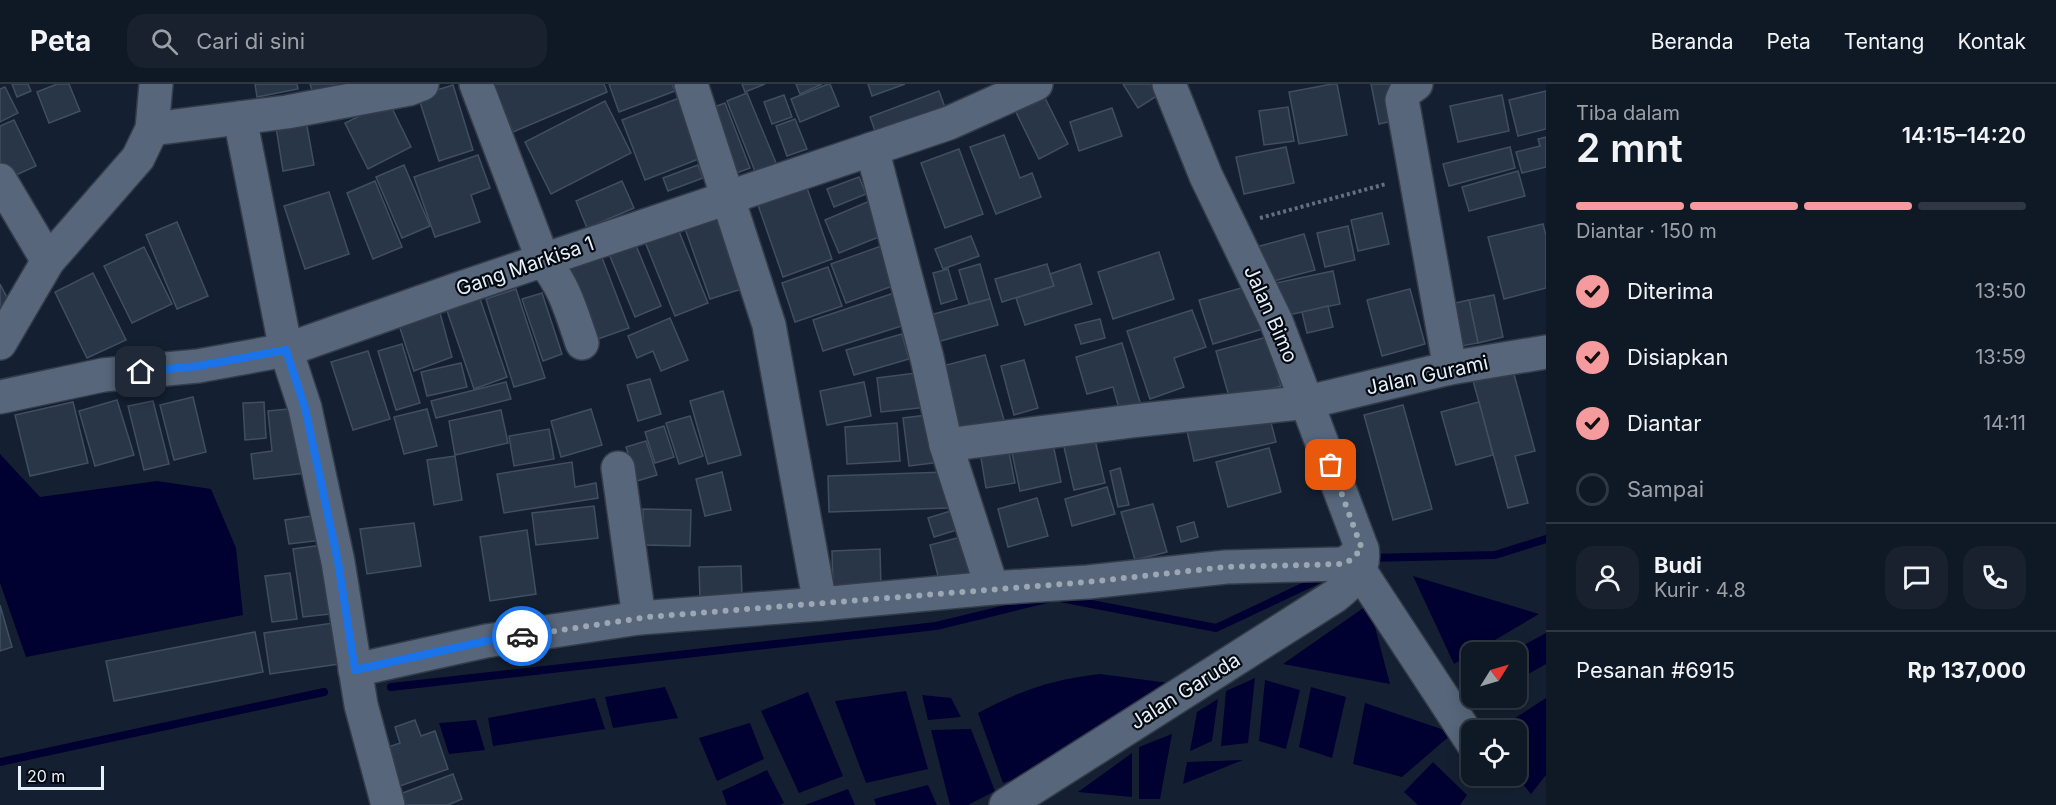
<!DOCTYPE html>
<html lang="id">
<meta charset="utf-8">
<style>
body{margin:0;font-family:Inter,sans-serif;background:#18212d;color:#f1f3f6;height:100vh;display:flex;flex-direction:column;font-size:22px;white-space:nowrap}
*{box-sizing:border-box;margin:0}
p{font-size:20px;color:#9ba0a7}
.icon{flex:none;width:33px;height:33px;fill:none;stroke:currentColor;stroke-width:2;stroke-linecap:round;stroke-linejoin:round}
.map{position:relative;flex:1;overflow:hidden}
.panel{display:flex;flex-direction:column;background:#0f1825;width:510px}
.panel>*{flex:none}
.needle{width:39px;rotate:53deg}
.controls{position:absolute;left:1461px;top:558px;display:grid;gap:12px}
.controls a{display:grid;place-items:center;width:66px;height:66px;border-radius:12px;background:#0f1825;box-shadow:0 3px 15px #0003,0 0 0 2px #2f3742;font-size:30px}
.scale{position:absolute;left:18px;bottom:15px;width:86px;box-sizing:border-box;padding-left:6px;border:3px solid #e6effa;border-top:0;font-size:16px;line-height:21px;white-space:nowrap;color:#e6effa;-webkit-text-stroke:4px #050a11;paint-order:stroke}
.pin{position:absolute;display:grid;place-items:center;width:51px;height:51px;color:#fff;margin:-26px;border-radius:12px;box-shadow:0 3px 9px #0006}
.courier{position:absolute;display:grid;place-items:center;width:60px;height:60px;margin:-30px;border:4px solid #1a73e8;border-radius:50%;background:#fff;color:#222;box-shadow:0 2px 8px #0007}
.headline em{font-style:normal;font-weight:600}
.headline div{display:flex;flex-direction:column-reverse}
.headline{display:flex;align-items:center;justify-content:space-between;height:102px;padding:0 30px}
h1{font-size:39px;font-weight:600;line-height:45px}
.bar{display:grid;grid-template-columns:repeat(4,1fr);gap:9px 6px;align-content:center;height:72px;padding:0 30px}
.bar i{height:8px;border-radius:4px;background:#2f3742}
.bar .selected{background:#f59b9d}
.bar p{grid-column:span 4}
.line{display:flex;align-items:center;gap:15px;padding:0 30px;border-top:2px solid #2f3742}
.line div{flex:1}
.round{display:grid;place-items:center;flex:none;width:63px;height:63px;border-radius:18px;background:#18212d}
ol{padding:0 30px;list-style:none}
li{display:flex;align-items:center;gap:18px;height:66px}
li p{margin-inline-start:auto}
li .icon{padding:6px;border-radius:50%;background:#f59b9d;color:#111;stroke-width:4}
li:last-child{color:#9ba0a7}
li i{width:33px;height:33px;border:3px solid #2f3742;border-radius:50%}
header{display:flex;align-items:center;gap:36px;box-sizing:border-box;height:84px;padding:0 30px;background:#0f1825;border-bottom:2px solid #2f3742}
header strong{font-size:28px}
nav{display:flex;gap:33px;margin-inline-start:auto;font-size:21px}
.search{width:420px;height:54px;background:#18212d;display:flex;align-items:center;gap:15px;box-sizing:border-box;padding:0 21px;border-radius:18px;color:#9ba0a7;font-size:22px}
main{display:flex;flex:1;min-height:0}
.map>svg:first-child{display:block}
</style>
<header>
<strong>Peta</strong>
<div class="search"><svg class="icon" aria-label="search" viewBox="0 0 24 24"><circle cx="10" cy="10" r="6"/><path d="M15 15l6 6"/></svg>Cari di sini</div>
<nav><a>Beranda</a><a>Peta</a><a>Tentang</a><a>Kontak</a></nav>
</header>
<main>
<div class="map">
<svg width="1546" height="721" viewBox="0 0 1546 721">
<rect width="100%" height="100%" fill="#142031"/>
<g fill="#000031">
<path d="M0,370L40,413L157,397L211,405L236,464L243,531L26,573L0,499Z"/>
<path d="M1413,492L1539,530L1454,580Z"/>
<path d="M1369,520L1390,600L1283,580Z"/>
<path d="M1546,549V580L1517,596L1516,568H1511Z"/>
<path d="M1100,590L1169,599L1055,682L1003,699L978,629C1019,607 1053,595 1100,590Z"/>
<path d="M1255,594L1248,659L1221,662L1226,607Z"/>
<path d="M1265,596L1300,606L1286,665L1259,657Z"/>
<path d="M665,603L678,634L613,644L605,613Z"/>
<path d="M1311,603L1346,613L1332,674L1299,663Z"/>
<path d="M906,607L928,685L866,699L835,617Z"/>
<path d="M808,608L843,692L799,709L761,627Z"/>
<path d="M922,611L951,614L961,633L928,636Z"/>
<path d="M595,614L605,645L493,662L488,634Z"/>
<path d="M1546,614V691L1531,710L1516,692V646H1497Z"/>
<path d="M1218,615L1212,657L1190,667L1197,628Z"/>
<path d="M1365,619L1453,649L1402,693L1353,680Z"/>
<path d="M476,636L485,666L449,670L439,639Z"/>
<path d="M750,639L764,675L717,697L699,654Z"/>
<path d="M971,645L995,707L968,721H950L931,646Z"/>
<path d="M1172,650L1160,715H1139V663Z"/>
<path d="M1132,669V713L1078,708Z"/>
<path d="M1243,676L1183,700L1187,678Z"/>
<path d="M1433,678L1467,711L1460,721H1418L1404,708Z"/>
<path d="M767,686L784,719L780,721H727L722,707Z"/>
<path d="M928,701L937,721H876L874,715Z"/>
<path d="M848,705L855,721H805Z"/>
</g>
<g fill="none" stroke-linecap="round" stroke-linejoin="round">
<g stroke="#000031" stroke-width="8">
<path d="M1369,474L1495,471L1546,455"/>
<path d="M391,603L936,542L1055,513L1216,544L1324,493"/>
<path d="M0,678L324,608"/>
</g>
</g>
<g fill="#293648" stroke="#404e61" stroke-width="1.5">
<path d="M12,0H28L31,7L17,13Z"/>
<path d="M57,0H69L80,27L49,39L37,8Z"/>
<path d="M255,0H297L298,5L257,13Z"/>
<path d="M310,0H353L313,9Z"/>
<path d="M493,0H604L607,8L513,48Z"/>
<path d="M609,0H672L675,7L619,28Z"/>
<path d="M742,0H765L745,8Z"/>
<path d="M796,0H822L800,10Z"/>
<path d="M828,0H830L839,22L800,38L791,15Z"/>
<path d="M868,0H905L872,12Z"/>
<path d="M1123,0H1158L1163,8L1138,24Z"/>
<path d="M1332,0H1337L1347,51L1299,60L1289,8Z"/>
<path d="M1371,0H1394L1401,35L1379,40Z"/>
<path d="M453,1L473,66L439,77L418,12Z"/>
<path d="M5,3L18,29L0,38V5Z"/>
<path d="M1040,4L1068,60L1039,75L1011,18Z"/>
<path d="M939,7L948,32L879,58L870,33Z"/>
<path d="M1546,7V45L1518,52L1509,16Z"/>
<path d="M747,9L779,86L758,95L727,17Z"/>
<path d="M784,11L792,33L772,40L764,18Z"/>
<path d="M1502,11L1509,47L1458,58L1450,22Z"/>
<path d="M679,14L701,74L645,96L622,36Z"/>
<path d="M605,17L631,69L551,110L525,58Z"/>
<path d="M389,18L411,63L368,85L345,39Z"/>
<path d="M725,19L750,84L731,91L706,26Z"/>
<path d="M1288,23L1294,57L1264,61L1259,27Z"/>
<path d="M1112,24L1122,52L1079,67L1070,38Z"/>
<path d="M305,31L314,81L283,87L275,37Z"/>
<path d="M795,35L807,65L787,72L776,42Z"/>
<path d="M14,36L36,82L3,97L0,92V42Z"/>
<path d="M1004,51L1020,94L1032,89L1041,113L996,130L970,63Z"/>
<path d="M1546,53V83L1522,89L1516,68L1540,62L1538,55Z"/>
<path d="M1286,63L1294,99L1244,110L1236,73Z"/>
<path d="M1510,63L1515,84L1449,102L1443,80Z"/>
<path d="M959,65L983,130L945,144L921,79Z"/>
<path d="M478,71L490,104L471,111L480,138L435,153L414,93Z"/>
<path d="M404,81L430,142L402,154L376,93Z"/>
<path d="M698,81L703,94L668,107L663,94Z"/>
<path d="M1518,87L1525,112L1469,127L1462,103Z"/>
<path d="M859,93L866,110L834,123L827,105Z"/>
<path d="M375,97L402,163L373,175L347,109Z"/>
<path d="M622,97L634,124L587,144L576,117Z"/>
<path d="M807,104L832,175L783,193L758,121Z"/>
<path d="M329,108L349,170L305,185L284,122Z"/>
<path d="M872,116L886,150L839,169L825,136Z"/>
<path d="M721,126L748,203L710,215L683,139Z"/>
<path d="M1382,129L1389,160L1358,167L1351,136Z"/>
<path d="M177,138L208,212L177,225L146,151Z"/>
<path d="M676,140L708,219L675,232L643,153Z"/>
<path d="M1543,140L1546,151V204L1504,215L1488,153Z"/>
<path d="M1348,142L1355,176L1325,183L1317,149Z"/>
<path d="M1304,150L1315,186L1266,199L1256,163Z"/>
<path d="M971,152L979,172L943,185L935,165Z"/>
<path d="M635,159L661,222L635,233L609,170Z"/>
<path d="M884,161L898,200L846,219L831,180Z"/>
<path d="M144,163L172,220L132,239L104,182Z"/>
<path d="M1159,168L1174,215L1113,235L1098,188Z"/>
<path d="M601,171L629,244L595,256L567,183Z"/>
<path d="M980,180L990,215L969,220L959,186Z"/>
<path d="M1047,180L1054,202L1002,218L995,195Z"/>
<path d="M1080,180L1092,220L1025,241L1016,214L1054,202L1050,190Z"/>
<path d="M828,183L842,222L795,238L782,199Z"/>
<path d="M948,185L957,215L941,220L933,189Z"/>
<path d="M1333,187L1340,220L1283,232L1276,199Z"/>
<path d="M93,189L126,256L87,274L55,208Z"/>
<path d="M0,200L12,223L0,230Z"/>
<path d="M1252,201L1266,244L1213,260L1199,216Z"/>
<path d="M516,205L545,294L514,303L486,215Z"/>
<path d="M1410,205L1425,260L1382,272L1367,216Z"/>
<path d="M900,207L911,239L823,267L813,236Z"/>
<path d="M542,209L562,270L543,277L522,215Z"/>
<path d="M1494,211L1503,253L1478,259L1469,216Z"/>
<path d="M479,212L507,293L474,305L446,224Z"/>
<path d="M990,215L998,241L937,258L930,231Z"/>
<path d="M1469,216L1478,259L1450,264L1442,222Z"/>
<path d="M1328,222L1333,243L1307,249L1302,228Z"/>
<path d="M1192,226L1206,263L1174,274L1184,303L1150,315L1127,247Z"/>
<path d="M440,229L452,273L414,287L399,241Z"/>
<path d="M670,234L688,276L661,287L653,267L637,274L628,252Z"/>
<path d="M1100,235L1105,254L1081,260L1075,241Z"/>
<path d="M902,250L909,275L854,291L846,266Z"/>
<path d="M1267,253L1281,302L1230,316L1216,267Z"/>
<path d="M1122,259L1143,328L1122,335L1113,303L1087,310L1076,273Z"/>
<path d="M402,260L420,319L396,326L378,267Z"/>
<path d="M368,267L390,335L353,346L331,278Z"/>
<path d="M985,271L1006,343L960,355L939,283Z"/>
<path d="M1024,276L1038,324L1014,331L1001,282Z"/>
<path d="M461,279L467,303L427,312L421,288Z"/>
<path d="M1512,283L1535,367L1515,372L1528,419L1508,424L1472,293Z"/>
<path d="M924,288L928,323L881,328L877,294Z"/>
<path d="M650,295L661,330L638,337L627,301Z"/>
<path d="M506,298L511,315L436,334L431,317Z"/>
<path d="M864,298L871,332L827,341L820,307Z"/>
<path d="M723,307L741,371L708,380L690,317Z"/>
<path d="M193,313L206,368L174,376L160,321Z"/>
<path d="M117,316L134,371L95,382L79,327Z"/>
<path d="M153,317L169,380L144,386L128,322Z"/>
<path d="M73,318L88,379L30,392L15,331Z"/>
<path d="M264,318L266,354L245,356L243,319Z"/>
<path d="M1479,318L1493,371L1456,381L1441,328Z"/>
<path d="M1403,321L1432,425L1393,436L1364,331Z"/>
<path d="M299,324L306,389L254,395L251,370L272,367L268,327Z"/>
<path d="M427,325L437,362L404,370L394,333Z"/>
<path d="M591,325L602,361L561,373L551,337Z"/>
<path d="M501,326L508,359L455,371L449,337Z"/>
<path d="M1268,327L1276,358L1194,377L1187,347Z"/>
<path d="M935,330L941,378L909,382L903,334Z"/>
<path d="M690,332L703,372L679,380L666,339Z"/>
<path d="M897,339L900,377L847,380L845,343Z"/>
<path d="M664,342L674,373L655,379L645,348Z"/>
<path d="M1092,343L1105,399L1074,406L1061,350Z"/>
<path d="M549,345L554,375L514,382L509,352Z"/>
<path d="M1051,351L1061,398L1020,407L1010,359Z"/>
<path d="M646,357L657,391L637,397L626,363Z"/>
<path d="M1008,363L1015,399L986,404L980,368Z"/>
<path d="M1269,364L1281,408L1228,423L1216,378Z"/>
<path d="M455,372L462,416L434,421L427,376Z"/>
<path d="M572,378L575,403L596,399L598,414L504,429L497,390Z"/>
<path d="M1120,384L1129,421L1118,423L1110,387Z"/>
<path d="M722,388L731,426L705,432L696,395Z"/>
<path d="M947,388L949,424L829,428L828,392Z"/>
<path d="M1107,403L1115,430L1072,442L1065,415Z"/>
<path d="M1037,414L1048,452L1008,463L998,425Z"/>
<path d="M1153,420L1167,468L1135,476L1121,428Z"/>
<path d="M594,422L598,454L536,461L532,429Z"/>
<path d="M643,425L691,426L690,462L643,461Z"/>
<path d="M957,425L963,444L934,453L928,434Z"/>
<path d="M318,431L322,456L289,460L285,436Z"/>
<path d="M1194,438L1198,453L1181,458L1177,443Z"/>
<path d="M414,439L421,482L367,490L360,445Z"/>
<path d="M527,446L536,510L490,517L480,453Z"/>
<path d="M965,452L977,498L942,507L930,461Z"/>
<path d="M330,460L339,529L303,533L293,465Z"/>
<path d="M880,465L881,506L833,508L832,467Z"/>
<path d="M741,482L742,513L700,515L699,483Z"/>
<path d="M290,489L297,535L272,538L265,492Z"/>
<path d="M0,521L12,563L0,567Z"/>
<path d="M340,538L346,579L270,590L264,549Z"/>
<path d="M255,548L263,588L114,617L106,577Z"/>
<path d="M415,636L421,652L435,647L448,685L397,703L383,665L400,659L395,643Z"/>
<path d="M453,690L462,715L448,721H404L400,710Z"/>
</g>
<g fill="none" stroke-linecap="round" stroke-linejoin="round">
<defs>
<g id="minor">
<path d="M476,0L543,176C565,203 571,227 582,259"/>
<path d="M691,0L769,241L820,520L992,504L1088,498L1226,483L1342,480L1349,477L1362,465"/>
<path d="M1416,0L1406,7L1402,16L1450,284"/>
<path d="M240,34L286,266L305,324L338,478L361,621L388,721"/>
<path d="M152,45L287,28L409,5L422,0"/>
<path d="M872,65L927,274L946,361L992,504"/>
<path d="M0,96L48,177"/>
<path d="M0,259L48,177L138,74L152,45L156,0"/>
<path d="M0,313L103,291L198,282L286,266L455,206L949,39L1036,0"/>
<path d="M946,361L1132,337L1308,318L1450,284L1546,268"/>
<path d="M618,384L639,534"/>
<path d="M1360,487L1472,658"/>
<path d="M355,586L486,557L639,534L820,520"/>
<path d="M1006,721L1335,512C1351,499 1366,487 1362,465L1276,237L1206,92L1169,0"/>
</g>
</defs>
<use href="#minor" stroke="#343c4a" stroke-width="36"/>
<path stroke="#65707f" stroke-width="4" stroke-dasharray="3 3" stroke-linecap="butt" d="M1260,134L1386,100"/>
<use href="#minor" stroke="#57667a" stroke-width="33"/>
</g>
<g fill="none" stroke-linecap="round" stroke-linejoin="round">
<path stroke="#9ca7b4" stroke-width="6" stroke-dasharray="0 10.8" d="M522,552L648,533L1088,498L1226,483L1342,480L1349,477L1362,465L1331,381"/>
<path stroke="#1a73e8" stroke-width="8" d="M141,288L198,282L286,266L305,324L338,478L355,586L486,557L522,552"/>
</g>
<g text-anchor="middle" stroke-width="4.5" stroke-linejoin="round" paint-order="stroke">
<g font-size="20" fill="#e6effa" stroke="#050a11">
<text transform="translate(525 182) rotate(-19)" y="7">Gang Markisa 1</text>
<text transform="translate(1271 230) rotate(66)" y="7">Jalan Bimo</text>
<text transform="translate(1427 291) rotate(-12)" y="7">Jalan Gurami</text>
<text transform="translate(1185 607) rotate(-32)" y="7">Jalan Garuda</text>
</g>
</g>
</svg>
<div class="controls">
<a><svg class="needle" viewBox="-14 -14 28 28"><path d="M0-13l5 13h-10z" fill="#e53935"/><path d="M0 13l5-13h-10z" fill="#9ba0a7"/></svg></a>
<a><svg class="icon" aria-label="locate" viewBox="0 0 24 24"><circle cx="12" cy="12" r="6"/><path d="M12 2v4M12 18v4M2 12h4M18 12h4"/></svg></a>
</div>
<div class="scale">20 m</div>
<div class="pin" style="left:1331px;top:381px;background:#ea580c"><svg class="icon" aria-label="bag" viewBox="0 0 24 24"><path d="M5 8h14l-1 12H6zM9 8a3 3 0 0 1 6 0"/></svg></div>
<div class="pin" style="left:141px;top:288px;background:#1f2937"><svg class="icon" aria-label="home" viewBox="0 0 24 24"><path d="M3 11l9-7 9 7M6 9v11h12V9"/></svg></div>
<div class="courier" style="left:522px;top:552px"><svg class="icon" aria-label="car" viewBox="0 0 24 24"><path d="M5 17H2v-5l4-1 3-4h7l3 4 3 1v5h-3M9 17h6M6 11h13"/><circle cx="7" cy="17" r="2"/><circle cx="17" cy="17" r="2"/></svg></div>
</div>
<section class="panel">
<div class="headline"><div><h1>2 mnt</h1><p>Tiba dalam</p></div><em>14:15–14:20</em></div>
<div class="bar"><i class="selected"></i><i class="selected"></i><i class="selected"></i><i></i><p>Diantar · 150 m</p></div>
<ol>
<li><svg class="icon" aria-label="check" viewBox="0 0 24 24"><path d="M5 12l5 5 9-10"/></svg>Diterima<p>13:50</p></li>
<li><svg class="icon" aria-label="check" viewBox="0 0 24 24"><path d="M5 12l5 5 9-10"/></svg>Disiapkan<p>13:59</p></li>
<li><svg class="icon" aria-label="check" viewBox="0 0 24 24"><path d="M5 12l5 5 9-10"/></svg>Diantar<p>14:11</p></li>
<li><i></i>Sampai</li>
</ol>
<div class="line" style="height:108px"><a class="round"><svg class="icon" aria-label="person" viewBox="0 0 24 24"><circle cx="12" cy="8" r="4"/><path d="M4 21q1-7 8-7t8 7"/></svg></a><div><b>Budi</b><p>Kurir · 4.8</p></div><a class="round"><svg class="icon" aria-label="chat" viewBox="0 0 24 24"><path d="M4 5h16v11H9l-5 4z"/></svg></a><a class="round"><svg class="icon" aria-label="phone" viewBox="0 0 24 24"><path d="M5 4h4l2 5-3 2q2 4 5 5l2-3 5 2v4C11 20 4 13 5 4z"/></svg></a></div>
<div class="line" style="height:78px"><div>Pesanan #6915</div><b>Rp 137,000</b></div>
</section>
</main>
